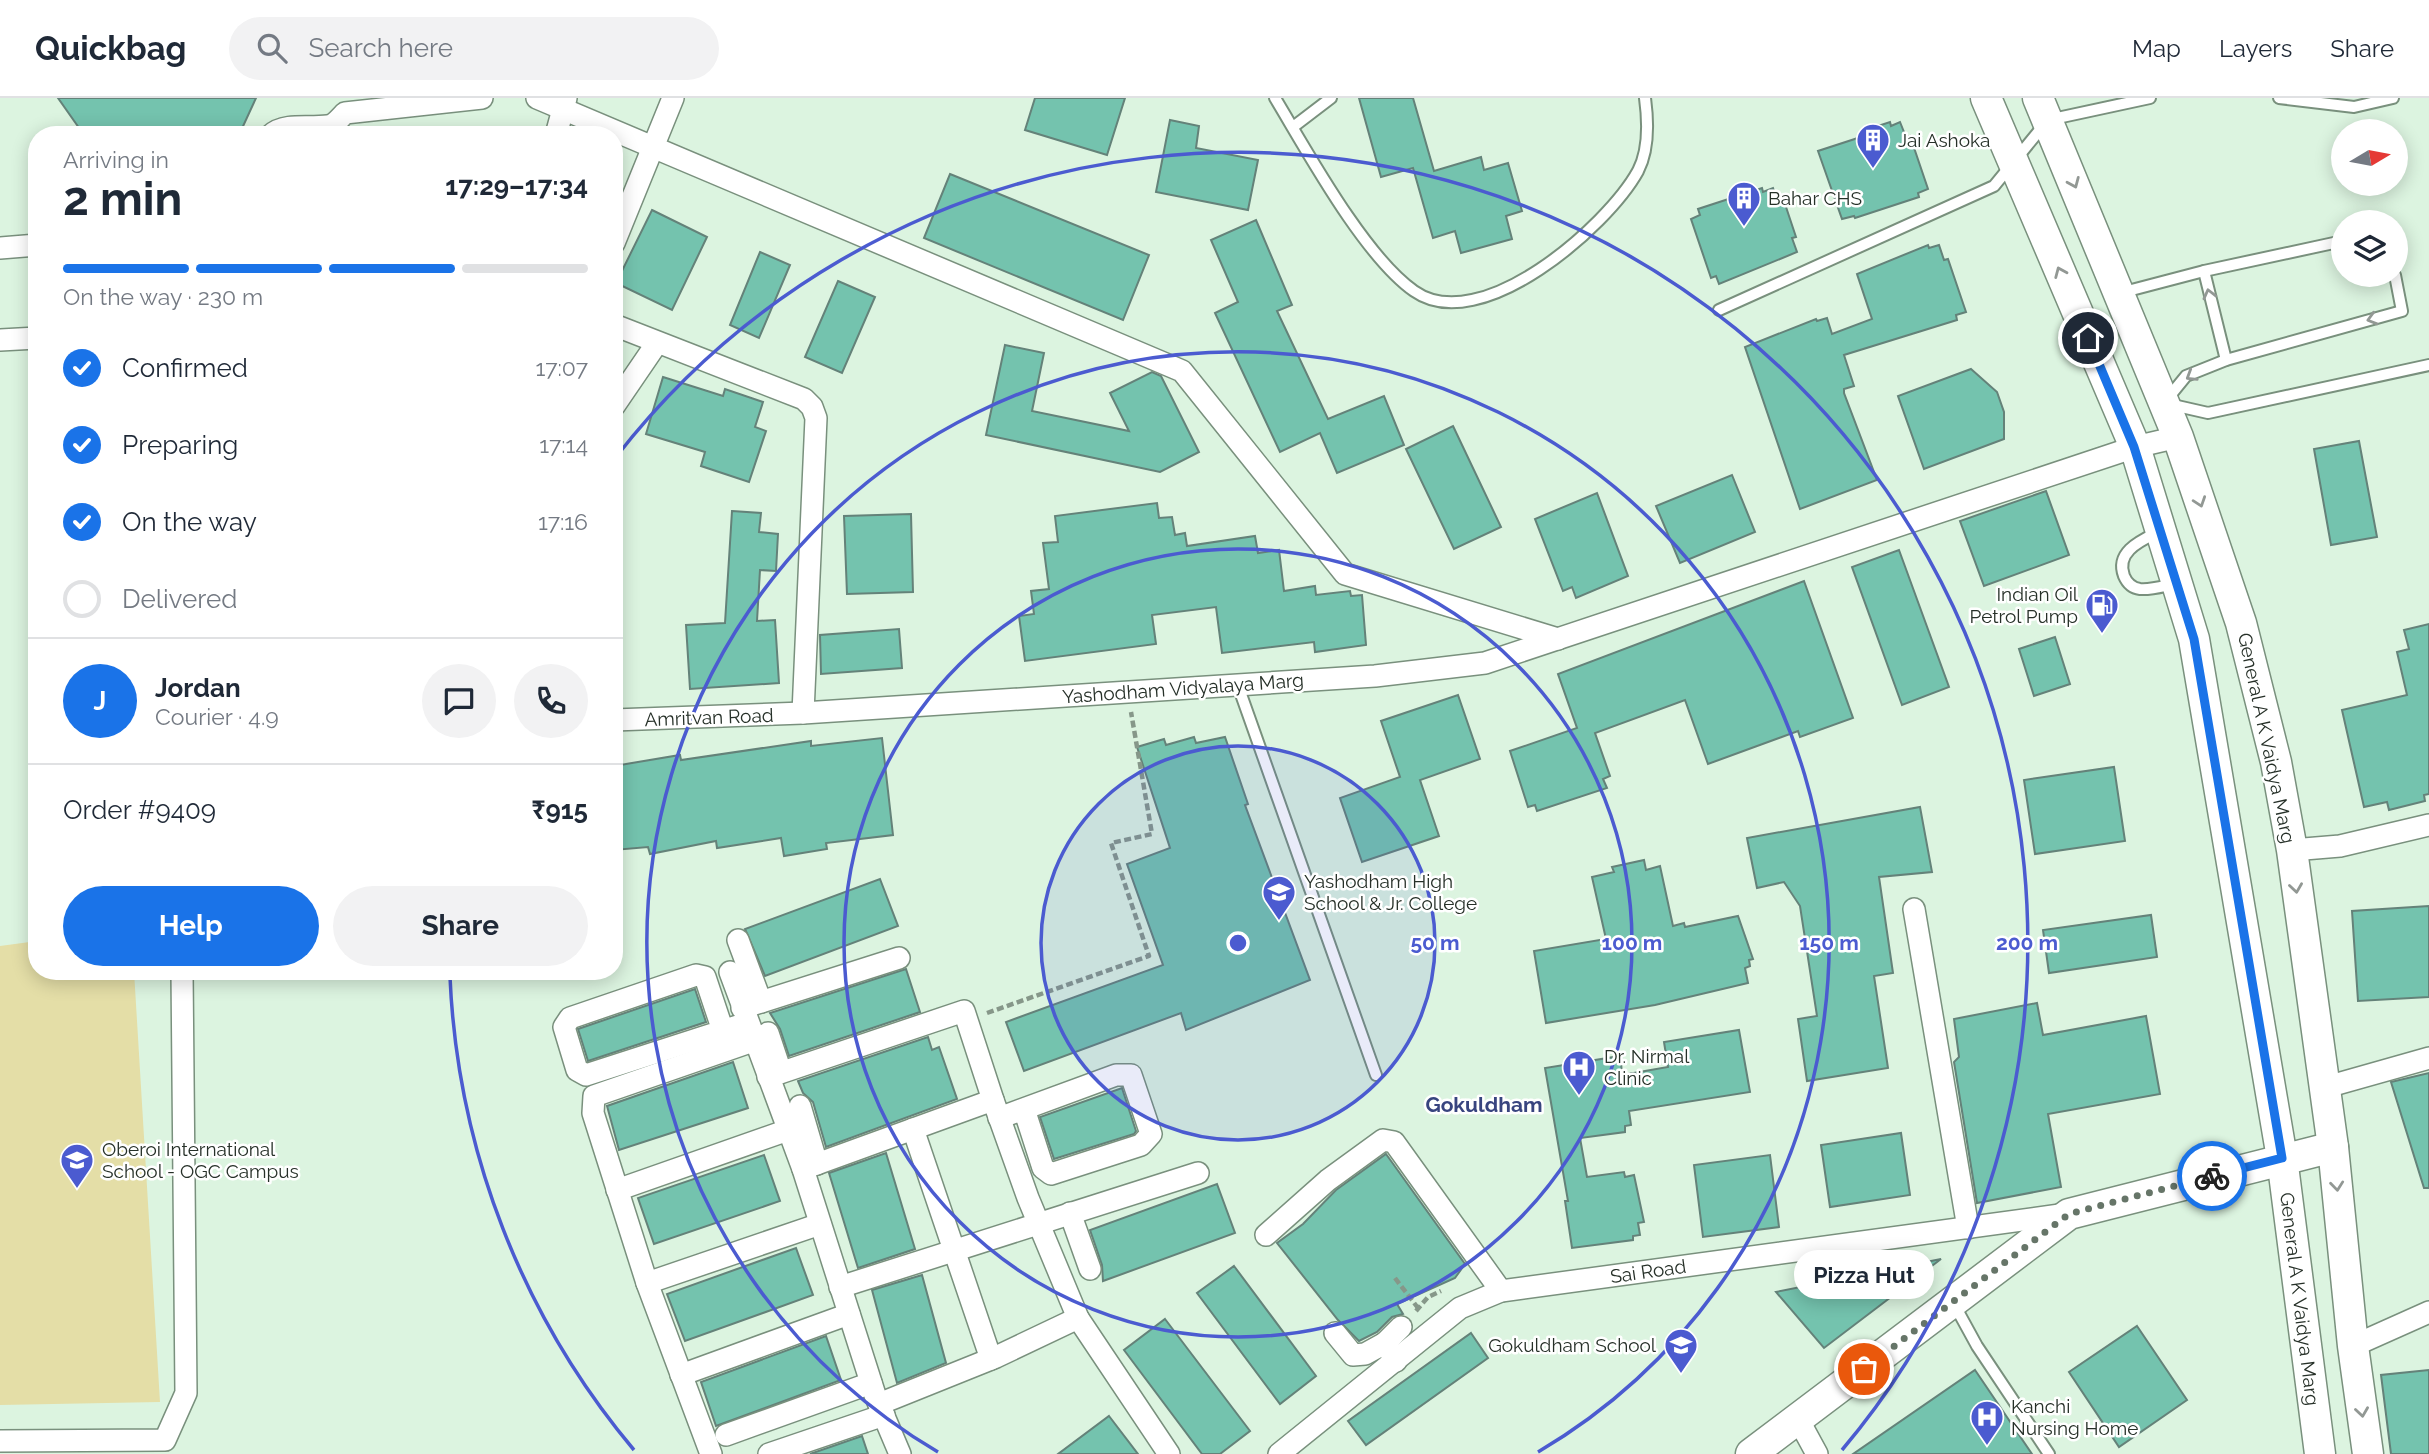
<!DOCTYPE html>
<meta charset="utf-8">
<style>
body{margin:0;font-family:Raleway,sans-serif;background:#f2f2f3;color:#1f2937;height:100vh;display:flex;flex-direction:column;font-size:26px;white-space:nowrap}
*{box-sizing:border-box;margin:0}
p{font-size:23px;color:#747a83}
.icon{flex:none;width:38px;height:38px;fill:none;stroke:currentColor;stroke-width:2;stroke-linecap:round;stroke-linejoin:round}
.map{position:relative;flex:1;overflow:hidden}
.details{position:absolute;left:28px;top:28px;width:595px;height:854px;display:flex;flex-direction:column;background:#fff;border-radius:28px;box-shadow:0 4px 18px #0003}
.details>*{flex:none}
.needle{width:46px;rotate:80deg}
.controls{position:absolute;left:2331px;top:21px;display:grid;gap:14px}
.controls a{display:grid;place-items:center;width:77px;height:77px;border-radius:50%;background:#fff;box-shadow:0 4px 18px #0003;font-size:35px}
.pin{position:absolute;display:grid;place-items:center;width:60px;height:60px;color:#fff;margin:-30px;border:4px solid #fff;border-radius:50%;box-shadow:0 2px 7px #0007}
.courier{position:absolute;display:grid;place-items:center;width:70px;height:70px;margin:-35px;border:5px solid #1a73e8;border-radius:50%;background:#fff;color:#222;box-shadow:0 2px 9px #0007}
.bubble{position:absolute;height:49px;border-radius:24px;background:#fff;box-shadow:0 4px 18px #0003;font-size:23px;font-weight:700;line-height:49px;text-align:center}
.summary em{font-style:normal;font-weight:700}
.summary div{display:flex;flex-direction:column-reverse}
.summary{display:flex;align-items:center;justify-content:space-between;height:119px;padding:0 35px}
h1{font-size:46px;font-weight:700;line-height:52px}
.bar{display:grid;grid-template-columns:repeat(4,1fr);gap:10px 7px;align-content:center;height:84px;padding:0 35px}
.bar i{height:9px;border-radius:5px;background:#e0e1e3}
.bar .on{background:#1a73e8}
.bar p{grid-column:span 4}
.line{display:flex;align-items:center;gap:18px;padding:0 35px;border-top:2px solid #e0e1e3}
.line div{flex:1}
.round{display:grid;place-items:center;flex:none;width:74px;height:74px;border-radius:37px;background:#f2f2f3}
ol{padding:0 35px;list-style:none}
li{display:flex;align-items:center;gap:21px;height:77px}
li p{margin-inline-start:auto}
li .icon{padding:7px;border-radius:50%;background:#1a73e8;color:#fff;stroke-width:4}
li:last-child{color:#747a83}
li i{width:38px;height:38px;border:4px solid #e0e1e3;border-radius:50%}
.primary-button{display:flex;gap:14px;margin-top:auto;padding:14px 35px}
.primary-button a{flex:1;height:80px;border-radius:42px;background:#1a73e8;color:#fff;font-size:28px;font-weight:700;line-height:80px;text-align:center}
.primary-button a+a{background:#f2f2f3;color:#1f2937}
header{display:flex;align-items:center;gap:42px;box-sizing:border-box;height:98px;padding:0 35px;background:#fff;border-bottom:2px solid #e0e1e3}
header strong{font-size:33px}
nav{display:flex;gap:38px;margin-inline-start:auto;font-size:24px}
.search{width:490px;height:63px;background:#f2f2f3;display:flex;align-items:center;gap:18px;box-sizing:border-box;padding:0 24px;border-radius:38px;color:#747a83;font-size:26px}
.map>svg:first-child{display:block}
</style>
<header>
<strong>Quickbag</strong>
<div class="search"><svg class="icon" aria-label="search" viewBox="0 0 24 24"><circle cx="10" cy="10" r="6"/><path d="M15 15l6 6"/></svg>Search here</div>
<nav><a>Map</a><a>Layers</a><a>Share</a></nav>
</header>
<div class="map">
<svg width="2429" height="1356" viewBox="0 0 2429 1356">
<rect width="100%" height="100%" fill="#dcf4e0"/>
<path fill="#e4dea7" d="M37,843V873H134L160,1304L0,1307V848Z"/>
<g fill="#74c3ae" stroke="#648279" stroke-width="2">
<path d="M58,0H256L239,37H84Z"/>
<path d="M1035,0H1125L1107,57L1025,32Z"/>
<path d="M1359,0H1413L1434,73L1481,59L1484,72L1508,65L1522,113L1506,118L1512,141L1461,155L1455,133L1433,140L1413,70L1381,79Z"/>
<path d="M1170,22L1199,28L1196,50L1258,62L1248,112L1156,94Z"/>
<path d="M1890,24L1891,28L1900,24L1906,39L1910,38L1928,91L1918,95L1919,99L1855,120L1854,118L1842,121L1818,53L1867,37L1866,32Z"/>
<path d="M950,76L1149,157L1123,222L924,140Z"/>
<path d="M1762,90L1763,94L1773,90L1777,102L1783,100L1796,139L1792,140L1797,154L1719,186L1716,178L1711,180L1691,121L1700,117L1698,111Z"/>
<path d="M652,112L707,139L672,212L616,185Z"/>
<path d="M1256,122L1292,207L1277,213L1328,321L1384,298L1404,347L1337,375L1320,335L1280,354L1215,215L1238,204L1211,142Z"/>
<path d="M1928,147L1929,150L1939,147L1944,162L1948,161L1966,214L1956,217L1957,222L1844,257L1854,288L1844,291V295L1877,382L1800,411L1745,249L1816,221L1817,223L1827,220L1832,236L1872,221L1857,176Z"/>
<path d="M760,154L790,167L759,240L730,227Z"/>
<path d="M838,183L875,199L842,275L805,259Z"/>
<path d="M1005,247L1044,255L1032,313L1129,333L1110,295L1152,274L1161,278L1199,354L1160,374L986,337Z"/>
<path d="M1971,271L1997,294L2004,314V341L1924,371L1898,298Z"/>
<path d="M663,279L723,298L725,291L763,304L755,329L766,333L749,384L701,368L705,354L646,336Z"/>
<path d="M1453,328L1501,429L1454,451L1406,351Z"/>
<path d="M2359,343L2377,439L2331,447L2314,351Z"/>
<path d="M1732,377L1755,434L1680,465L1656,408Z"/>
<path d="M2046,393L2069,457L1984,488L1960,423Z"/>
<path d="M1597,395L1628,478L1576,500L1572,489L1563,493L1535,421Z"/>
<path d="M1157,405L1159,420L1172,419L1175,437L1185,435L1187,448L1255,438L1258,455L1279,452L1284,493L1315,488L1316,497L1350,493L1351,498L1362,497L1366,547L1315,554L1314,544L1222,555L1216,509L1152,517L1156,546L1025,563L1019,518L1034,516L1031,493L1049,491L1043,445L1058,444L1055,418Z"/>
<path d="M732,413L761,415L759,434L778,436L776,473L760,472L757,523L775,522L779,585L690,591L686,527L725,525Z"/>
<path d="M911,416L913,494L847,496L844,418Z"/>
<path d="M1899,452L1949,589L1902,607L1852,469Z"/>
<path d="M1804,483L1853,620L1800,639L1798,633L1708,666L1685,602L1595,635L1610,678L1603,681L1607,690L1537,713L1535,707L1528,709L1510,653L1577,630L1558,576Z"/>
<path d="M2429,526V696L2424,697L2425,703L2389,712L2387,704L2364,709L2342,612L2407,597L2397,554L2409,551L2404,532Z"/>
<path d="M899,531L902,570L821,576L820,537Z"/>
<path d="M2055,539L2070,586L2034,598L2019,551Z"/>
<path d="M1458,597L1480,661L1420,682L1439,738L1362,764L1340,700L1400,679L1381,623Z"/>
<path d="M1194,639L1196,645L1225,639L1248,706L1245,707L1310,882L1186,932L1181,915L1024,973L1006,924L1163,867L1127,766L1170,750L1137,649L1164,641L1166,647Z"/>
<path d="M882,640L893,737L826,745L827,751L784,758L781,740L717,750L716,743L650,756L648,749L614,752V668L680,657L681,662L811,643V648Z"/>
<path d="M2114,669L2125,743L2035,756L2024,682Z"/>
<path d="M1920,709L1932,774L1879,779L1893,875L1874,878L1888,970L1807,983L1798,921L1817,918L1800,808L1784,784L1757,790L1747,740Z"/>
<path d="M1644,762L1646,772L1660,768L1673,828L1684,825L1685,829L1738,818L1753,861L1749,862L1750,868L1745,870L1748,885L1655,907L1546,925L1534,853L1606,841L1592,779L1614,774L1612,769Z"/>
<path d="M880,781L898,828L765,878L745,831Z"/>
<path d="M2429,808V899L2358,903L2352,813Z"/>
<path d="M2151,817L2157,859L2049,875L2043,832Z"/>
<path d="M906,871L920,914L789,958L780,931L770,915Z"/>
<path d="M695,891L706,924L588,963L578,931Z"/>
<path d="M2037,905L2043,937L2146,918L2160,996L2048,1016L2061,1089L1977,1105L1954,964L1959,959L1954,921Z"/>
<path d="M1739,932L1750,994L1629,1013L1631,1027L1625,1028V1034L1580,1040L1587,1079L1624,1074L1625,1079L1634,1077L1644,1124L1638,1125L1640,1137L1633,1138V1142L1572,1150L1565,1103H1568L1545,970L1614,959L1615,965L1621,964L1622,977L1668,969L1664,944Z"/>
<path d="M928,939L932,952L939,949L957,1001L826,1049L813,1004L803,995L798,983Z"/>
<path d="M733,964L748,1010L619,1052L607,1008Z"/>
<path d="M2429,975V1090H2424L2391,984Z"/>
<path d="M1122,990L1136,1033L1134,1036L1054,1061L1040,1019Z"/>
<path d="M1901,1035L1910,1097L1830,1109L1821,1047Z"/>
<path d="M886,1055L915,1151L858,1170L829,1075Z"/>
<path d="M1386,1056L1465,1166L1455,1180L1397,1206L1403,1216L1392,1219L1377,1234L1359,1243L1338,1222L1277,1145L1303,1126L1336,1092Z"/>
<path d="M764,1057L780,1103L654,1146L638,1100Z"/>
<path d="M1770,1057L1779,1129L1703,1139L1694,1067Z"/>
<path d="M1217,1086L1235,1135L1103,1183L1102,1167L1090,1132Z"/>
<path d="M796,1150L813,1197L685,1243L667,1196Z"/>
<path d="M1941,1161L1824,1250L1776,1194Z"/>
<path d="M1234,1168L1316,1278L1280,1306L1197,1195Z"/>
<path d="M922,1177L946,1265L897,1285L872,1192Z"/>
<path d="M1165,1221L1250,1333L1220,1356H1202L1124,1252Z"/>
<path d="M2137,1228L2187,1302L2119,1349L2069,1274Z"/>
<path d="M1471,1235L1488,1260L1366,1347L1348,1323Z"/>
<path d="M826,1238L841,1282L716,1328L701,1284Z"/>
<path d="M1975,1272L2032,1356H1853Z"/>
<path d="M2429,1272V1356H2391L2381,1277Z"/>
<path d="M1109,1318L1138,1356H1058Z"/>
<path d="M862,1338L868,1356H810Z"/>
</g>
<g fill="none" stroke-linecap="round" stroke-linejoin="round">
<defs>
<g id="lane">
<path d="M1275,0C1307,53 1364,158 1414,193C1480,240 1607,129 1638,73C1649,52 1648,22 1645,0"/>
<path d="M2279,0L2354,9L2393,0"/>
<path d="M1293,29L1331,0"/>
<path d="M2395,177L2402,213L2226,262L2186,278L2164,305L2208,315L2429,267"/>
<path d="M2120,195L2204,173"/>
<path d="M1719,212L1994,88L2048,22L2150,0"/>
<path d="M2226,262L2204,173L2343,143"/>
<path d="M2158,434C2140,443 2115,454 2124,478C2127,485 2132,490 2140,491C2151,492 2164,488 2174,486"/>
<path d="M1237,585L1376,977"/>
<path d="M1954,1206L1977,1248L2049,1356"/>
</g>
<g id="street">
<path d="M537,0L1182,273L1345,476L1558,541"/>
<path d="M271,37C286,23 317,32 332,27C336,25 342,18 345,15L482,0"/>
<path d="M556,37L566,0"/>
<path d="M614,145L673,0"/>
<path d="M0,150L37,147"/>
<path d="M614,227L804,301L812,309L816,320L803,615"/>
<path d="M0,242L37,240"/>
<path d="M614,308L657,245"/>
<path d="M614,622L803,615L1375,578L1485,565L2135,349L2178,339"/>
<path d="M2292,752L2340,748L2429,727"/>
<path d="M1914,811L1968,1130"/>
<path d="M738,842L761,904"/>
<path d="M730,874L803,1071L875,1297L900,1356"/>
<path d="M742,910L899,860"/>
<path d="M723,933L705,879L696,877L570,920L564,929L577,972L586,977L747,925"/>
<path d="M768,935L781,974"/>
<path d="M768,979L964,913L993,1002"/>
<path d="M2323,990L2429,960"/>
<path d="M800,1008L817,1066"/>
<path d="M999,1020L1116,977H1131L1151,1036L1141,1047L1051,1076L1043,1070L1024,1011"/>
<path d="M913,1031L991,1261"/>
<path d="M803,1071L993,1002L1028,1100L1078,1220L1169,1356"/>
<path d="M617,1092L788,1032"/>
<path d="M1070,1115L1090,1171"/>
<path d="M1266,1137L1328,1082L1383,1042L1394,1044L1501,1193"/>
<path d="M647,1185L820,1126"/>
<path d="M840,1189L1198,1075"/>
<path d="M1335,1235L1353,1257L1365,1256L1385,1245L1396,1263"/>
<path d="M1385,1245L1401,1229"/>
<path d="M2353,1248L2429,1214"/>
<path d="M681,1277L849,1216"/>
<path d="M879,1306L996,1259L1078,1220"/>
<path d="M1798,1321L1817,1356"/>
<path d="M726,1337L871,1285"/>
<path d="M0,1343L165,1342L186,1295L182,873"/>
<path d="M711,1356L647,1185L593,1015L594,998L753,943"/>
<path d="M769,1356L884,1317"/>
<path d="M1279,1356L1460,1210L1501,1193L2067,1116"/>
</g>
<g id="secondary">
<path d="M1986,0L2135,349L2194,541L2282,1060L2320,1356"/>
<path d="M2038,0L2178,339L2241,525L2276,664L2292,752L2333,1049L2353,1248L2368,1356"/>
<path d="M1751,1356L2069,1116L2333,1049"/>
</g>
</defs>
<use href="#lane" stroke="#79907d" stroke-width="14"/>
<use href="#street" stroke="#79907d" stroke-width="24"/>
<use href="#secondary" stroke="#79907d" stroke-width="33"/>
<g stroke="#869789" stroke-width="4.5" stroke-dasharray="7 3.5" stroke-linecap="butt">
<path d="M987,915L1149,858L1111,745L1152,736L1131,614"/>
<path d="M1395,1180L1418,1210"/>
<path d="M1416,1213L1428,1199L1441,1193"/>
</g>
<use href="#lane" stroke="#fff" stroke-width="10"/>
<use href="#street" stroke="#fff" stroke-width="21"/>
<use href="#secondary" stroke="#fff" stroke-width="30"/>
</g>
<defs><path id="oneway-chevron" d="M-2-3.5L2.5 0L-2 3.5" fill="none" stroke-width="1.6" stroke-linecap="round" stroke-linejoin="round" transform="scale(1.75)"/></defs>
<g stroke="#929894">
<use href="#oneway-chevron" transform="translate(2074 85) rotate(67)"/>
<use href="#oneway-chevron" transform="translate(2060 174) rotate(-113)"/>
<use href="#oneway-chevron" transform="translate(2209 196) rotate(-104)"/>
<use href="#oneway-chevron" transform="translate(2372 221) rotate(164)"/>
<use href="#oneway-chevron" transform="translate(2191 278) rotate(148)"/>
<use href="#oneway-chevron" transform="translate(2200 404) rotate(71)"/>
<use href="#oneway-chevron" transform="translate(2296 790) rotate(82)"/>
<use href="#oneway-chevron" transform="translate(2337 1088) rotate(84)"/>
<use href="#oneway-chevron" transform="translate(2362 1314) rotate(82)"/>
</g>
<g fill="none" stroke-linecap="round" stroke-linejoin="round">
<path stroke="#667568" stroke-width="7" stroke-dasharray="0 12.6" d="M1864,1271L2069,1116L2212,1078"/>
<path stroke="#1a73e8" stroke-width="9" d="M2088,240L2134,349L2194,541L2282,1060L2212,1078"/>
</g>
<circle cx="1238" cy="845" r="197" fill="#4b5bd0" fill-opacity=".12"/>
<g fill="none" stroke="#4b5bd0" stroke-width="3.5">
<circle cx="1238" cy="845" r="197"/>
<circle cx="1238" cy="845" r="394"/>
<path d="M938 1354A591 591 0 1 1 1538 1354"/>
<path d="M634 1352A789 789 0 0 1 450 879M616 359A789 789 0 1 1 1842 1352"/>
</g>
<defs>
<symbol id="building-pin" viewBox="-11 -11 22 30"><path d="M0 17L-7.5 6A9.5 9.5 0 1 1 7.5 6Z" fill="#4b5bd0" stroke="#fff"/><path d="M-4-6H4V6H1V3H-1V6H-4ZM-2.5-4.3h1.7v1.8h-1.7ZM.8-4.3h1.7v1.8H.8ZM-2.5-1h1.7V.8h-1.7ZM.8-1h1.7V.8H.8Z" fill="#fff"/></symbol>
<symbol id="fuel-pin" viewBox="-11 -11 22 30"><path d="M0 17L-7.5 6A9.5 9.5 0 1 1 7.5 6Z" fill="#4b5bd0" stroke="#fff"/><path d="M-5.5-6h7V0h2V4h1.3V-2.5L3-4.5l.8-.8L6-3V5H2.5V1h-1V6h-7ZM-4.2-4.7v3.2H.2V-4.7Z" fill="#fff"/></symbol>
<symbol id="school-pin" viewBox="-11 -11 22 30"><path d="M0 17L-7.5 6A9.5 9.5 0 1 1 7.5 6Z" fill="#4b5bd0" stroke="#fff"/><path d="M0-5L7-2L0 1L-7-2ZM-4 1L0 2.5L4 1V4Q0 6-4 4Z" fill="#fff"/></symbol>
<symbol id="hospital-pin" viewBox="-11 -11 22 30"><path d="M0 17L-7.5 6A9.5 9.5 0 1 1 7.5 6Z" fill="#4b5bd0" stroke="#fff"/><path d="M-5-5h3v3.5h4V-5h3V5h-3V1.5h-4V5h-3Z" fill="#fff"/></symbol>
</defs>
<g fill-rule="evenodd">
<use href="#building-pin" x="1854" y="23" width="38" height="52"/>
<use href="#building-pin" x="1725" y="81" width="38" height="52"/>
<use href="#fuel-pin" x="2083" y="488" width="38" height="52"/>
<use href="#school-pin" x="1260" y="775" width="38" height="52"/>
<use href="#hospital-pin" x="1560" y="950" width="38" height="52"/>
<use href="#school-pin" x="58" y="1043" width="38" height="52"/>
<use href="#school-pin" x="1662" y="1228" width="38" height="52"/>
<use href="#hospital-pin" x="1968" y="1300" width="38" height="52"/>
</g>
<g text-anchor="middle" stroke-width="5" stroke-linejoin="round" paint-order="stroke">
<g font-size="19" fill="#263028" stroke="#fff" text-anchor="start">
<text x="1898" y="49">Jai Ashoka</text>
<text x="1768" y="107">Bahar CHS</text>
<text x="2078" y="503" text-anchor="end">Indian Oil<tspan x="2078" dy="22">Petrol Pump</tspan></text>
<text x="1304" y="790">Yashodham High<tspan x="1304" dy="22">School &amp; Jr. College</tspan></text>
<text x="1604" y="965">Dr. Nirmal<tspan x="1604" dy="22">Clinic</tspan></text>
<text x="102" y="1058">Oberoi International<tspan x="102" dy="22">School - OGC Campus</tspan></text>
<text x="1656" y="1254" text-anchor="end">Gokuldham School</text>
<text x="2011" y="1315">Kanchi<tspan x="2011" dy="22">Nursing Home</tspan></text>
</g>
<g font-size="19" fill="#263028" stroke="#fff">
<text transform="translate(1183 590) rotate(-4)" y="7">Yashodham Vidyalaya Marg</text>
<text transform="translate(709 619) rotate(-2)" y="7">Amritvan Road</text>
<text transform="translate(2267 640) rotate(78)" y="7">General A K Vaidya Marg</text>
<text transform="translate(1648 1173) rotate(-8)" y="7">Sai Road</text>
<text transform="translate(2300 1201) rotate(83)" y="7">General A K Vaidya Marg</text>
</g>
<g font-size="21" font-weight="bold" fill="#38447f" stroke="#fff">
<text x="1484" y="1014">Gokuldham</text>
</g>
</g>
<circle cx="1238" cy="845" r="10" fill="#4b5bd0" stroke="#fff" stroke-width="3.5"/>
<g font-size="21" text-anchor="middle" font-weight="bold" fill="#4b5bd0" stroke="#fff" stroke-width="5" stroke-linejoin="round" paint-order="stroke">
<text x="1435" y="852">50 m</text>
<text x="1632" y="852">100 m</text>
<text x="1829" y="852">150 m</text>
<text x="2027" y="852">200 m</text>
</g>
</svg>
<div class="controls">
<a><svg class="needle" viewBox="-14 -14 28 28"><path d="M0-13l5 13h-10z" fill="#e53935"/><path d="M0 13l5-13h-10z" fill="#747a83"/></svg></a>
<a><svg class="icon" aria-label="layers" viewBox="0 0 24 24"><path d="M12 4l9 5-9 5-9-5zM3 14l9 5 9-5"/></svg></a>
</div>
<div class="pin" style="left:1864px;top:1271px;background:#ea580c"><svg class="icon" aria-label="bag" viewBox="0 0 24 24"><path d="M5 8h14l-1 12H6zM9 8a3 3 0 0 1 6 0"/></svg></div>
<div class="pin" style="left:2088px;top:240px;background:#1f2937"><svg class="icon" aria-label="home" viewBox="0 0 24 24"><path d="M3 11l9-7 9 7M6 9v11h12V9"/></svg></div>
<div class="courier" style="left:2212px;top:1078px"><svg class="icon" aria-label="bike" viewBox="0 0 24 24"><circle cx="6" cy="16" r="4"/><circle cx="18" cy="16" r="4"/><path d="M6 16l4-8h5l3 8M10 8l3 8H6M13 5h3"/></svg></div>
<div class="bubble" style="left:1794px;top:1152px;width:140px">Pizza Hut</div>
<section class="details">
<div class="summary"><div><h1>2 min</h1><p>Arriving in</p></div><em>17:29–17:34</em></div>
<div class="bar"><i class="on"></i><i class="on"></i><i class="on"></i><i></i><p>On the way · 230 m</p></div>
<ol>
<li><svg class="icon" aria-label="check" viewBox="0 0 24 24"><path d="M5 12l5 5 9-10"/></svg>Confirmed<p>17:07</p></li>
<li><svg class="icon" aria-label="check" viewBox="0 0 24 24"><path d="M5 12l5 5 9-10"/></svg>Preparing<p>17:14</p></li>
<li><svg class="icon" aria-label="check" viewBox="0 0 24 24"><path d="M5 12l5 5 9-10"/></svg>On the way<p>17:16</p></li>
<li><i></i>Delivered</li>
</ol>
<div class="line" style="height:126px"><b class="round" style="background:#1a73e8;color:#fff">J</b><div><b>Jordan</b><p>Courier · 4.9</p></div><a class="round"><svg class="icon" aria-label="chat" viewBox="0 0 24 24"><path d="M4 5h16v11H9l-5 4z"/></svg></a><a class="round"><svg class="icon" aria-label="phone" viewBox="0 0 24 24"><path d="M5 4h4l2 5-3 2q2 4 5 5l2-3 5 2v4C11 20 4 13 5 4z"/></svg></a></div>
<div class="line" style="height:91px"><div>Order #9409</div><b>₹915</b></div>
<div class="primary-button"><a>Help</a><a>Share</a></div>
</section>
</div>
